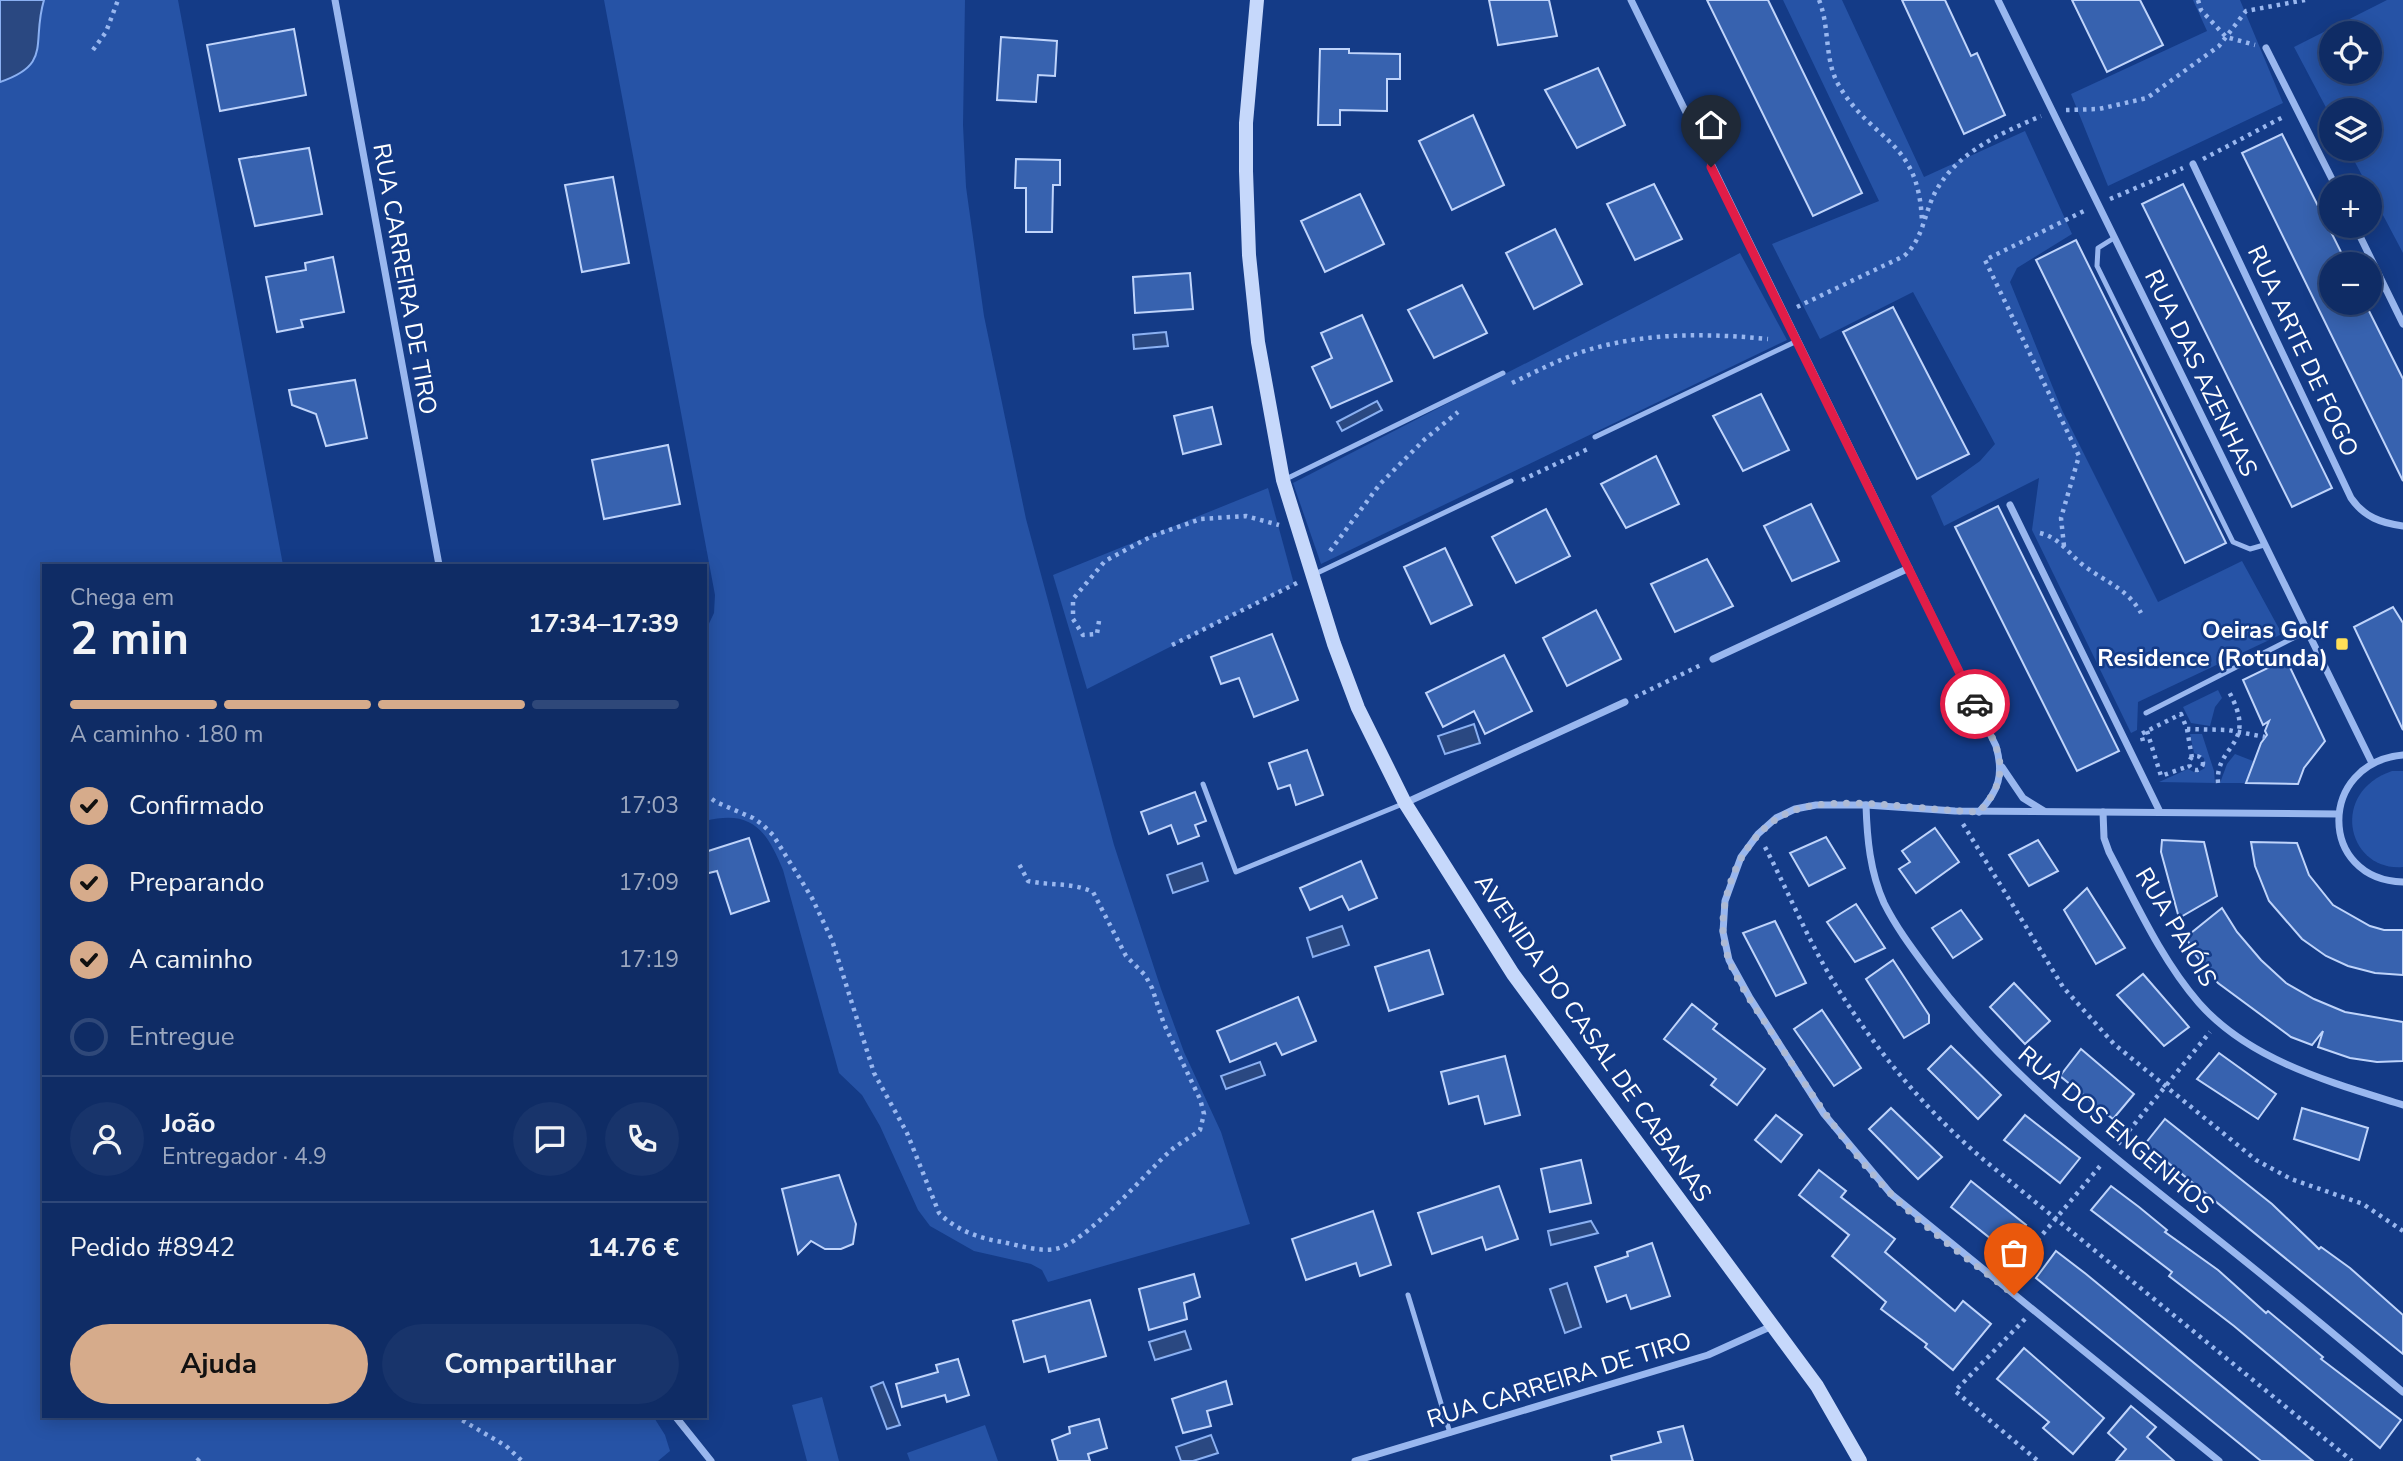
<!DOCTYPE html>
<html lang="pt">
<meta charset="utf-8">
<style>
body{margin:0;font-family:"Nunito Sans",sans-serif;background:#18346b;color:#f1f3f6;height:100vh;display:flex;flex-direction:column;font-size:26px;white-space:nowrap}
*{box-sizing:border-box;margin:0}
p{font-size:23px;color:#9ba7bf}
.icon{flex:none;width:38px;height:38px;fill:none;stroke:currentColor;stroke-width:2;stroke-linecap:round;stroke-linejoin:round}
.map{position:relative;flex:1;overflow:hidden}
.sheet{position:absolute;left:42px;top:564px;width:665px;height:854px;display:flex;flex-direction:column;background:#0f2c65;border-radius:0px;box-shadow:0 4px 18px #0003,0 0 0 2px #2f4879}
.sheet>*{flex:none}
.controls{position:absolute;left:2319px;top:21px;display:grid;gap:14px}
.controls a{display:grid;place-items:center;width:63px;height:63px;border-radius:50%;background:#0f2c65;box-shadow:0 4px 18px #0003,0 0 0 2px #2f4879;font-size:35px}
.pin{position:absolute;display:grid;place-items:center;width:60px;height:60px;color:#fff;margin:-72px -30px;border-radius:50% 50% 50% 0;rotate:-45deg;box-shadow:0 0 7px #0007}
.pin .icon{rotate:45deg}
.courier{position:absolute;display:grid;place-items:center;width:70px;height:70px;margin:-35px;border:5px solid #e11d48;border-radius:50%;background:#fff;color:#222;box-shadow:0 2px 9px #0007}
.overview em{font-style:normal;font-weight:700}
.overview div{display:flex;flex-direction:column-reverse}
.overview{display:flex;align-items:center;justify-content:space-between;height:119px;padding:0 28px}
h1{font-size:46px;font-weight:700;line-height:52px}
.bar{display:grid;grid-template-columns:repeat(4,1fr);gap:10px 7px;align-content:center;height:84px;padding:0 28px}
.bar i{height:9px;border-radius:5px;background:#2f4879}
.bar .on{background:#d6ab8b}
.bar p{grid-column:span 4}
.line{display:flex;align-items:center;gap:18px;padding:0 28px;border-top:2px solid #2f4879}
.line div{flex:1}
.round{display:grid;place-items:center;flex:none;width:74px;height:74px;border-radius:37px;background:#18346b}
ol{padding:0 28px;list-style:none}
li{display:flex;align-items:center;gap:21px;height:77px}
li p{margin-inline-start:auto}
li .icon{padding:7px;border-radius:50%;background:#d6ab8b;color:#111;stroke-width:4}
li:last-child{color:#9ba7bf}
li i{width:38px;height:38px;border:4px solid #2f4879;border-radius:50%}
.button{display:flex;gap:14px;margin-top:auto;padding:14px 28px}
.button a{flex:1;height:80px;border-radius:42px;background:#d6ab8b;color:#111;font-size:28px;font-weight:700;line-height:80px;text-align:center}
.button a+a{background:#18346b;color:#f1f3f6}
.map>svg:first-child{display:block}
</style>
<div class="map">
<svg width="2403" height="1461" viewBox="0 0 2403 1461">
<rect width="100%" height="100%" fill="#143b87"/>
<g fill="#2653a6" fill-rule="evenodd">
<path d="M0,0H178L283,565H44V1416H653L665,1435L670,1451L658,1461H0Z"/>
<path d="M604,0H965L963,125L966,187L984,316L1026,519L1114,845L1161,989L1184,1052L1221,1132L1250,1224L1048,1282L1042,1270L1031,1264L974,1251L930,1226L918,1210L880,1126L862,1095L839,1073L783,870C767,831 752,809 705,821V632L714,613L715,595Z"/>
<path d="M1783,0H1842L1924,177L2025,131L2072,234L2017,268L2010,282L2062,410L2158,602L2242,561L2282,634L2138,702L2137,730L2131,733L2032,530L2039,478L1944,526L1931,496L1980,461L1995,444L1913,292L1820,339L1772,244L1879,201Z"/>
<path d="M2193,0H2240L2283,103L2108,186L2071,94L2207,31Z"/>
<path d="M2387,0H2403V253L2348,149H2370V110H2331V117L2294,47ZM2331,33H2370V72H2331Z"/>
<path d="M1740,253L1787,340L1321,564L1293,483Z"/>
<path d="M1268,488L1294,584L1087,689L1053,575Z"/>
<path d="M2218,690L2222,698L2215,707L2210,726L2191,723L2183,707Z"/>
<path d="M2190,734H2202L2214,771L2215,783L2159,782L2188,769L2196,773L2205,768L2204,758L2194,753Z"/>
<path d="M2235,754L2253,761L2246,783H2220L2227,764Z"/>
<path d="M2392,771H2403V867C2348,872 2328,793 2392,771Z"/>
<path d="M822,1397L839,1461H807L792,1405Z"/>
<path d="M985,1425L998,1461H910L907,1453Z"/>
</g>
<g fill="#2a4881" stroke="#8ab0f2" stroke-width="2">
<path d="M0,0H44C31,43 53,64 0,82Z"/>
<path d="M1166,332L1168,346L1134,349L1133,335Z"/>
<path d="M1377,401L1382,410L1342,431L1337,422Z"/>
<path d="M1474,724L1480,743L1445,754L1438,736Z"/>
<path d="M1202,863L1208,881L1173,893L1167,875Z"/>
<path d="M1342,926L1349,945L1313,957L1307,938Z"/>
<path d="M1260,1062L1265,1075L1226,1089L1221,1076Z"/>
<path d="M1591,1221L1598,1233L1551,1245L1548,1231Z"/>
<path d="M1567,1283L1581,1327L1565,1333L1550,1289Z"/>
<path d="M1185,1331L1191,1349L1155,1360L1149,1342Z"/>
<path d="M883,1382L900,1425L887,1429L871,1387Z"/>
<path d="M1211,1435L1218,1453L1193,1461H1181L1176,1447Z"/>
</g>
<g fill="#3762af" stroke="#bfd4fb" stroke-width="2">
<path d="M1489,0H1549L1557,36L1498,45Z"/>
<path d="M1707,0H1768L1862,193L1813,216Z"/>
<path d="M1902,0H1945L1971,56L1977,53L2005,115L1964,134Z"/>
<path d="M2072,0H2140L2163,45L2107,72Z"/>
<path d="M294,29L306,95L220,111L207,45Z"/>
<path d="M1001,37L1057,41L1055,76L1038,75L1036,102L997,100Z"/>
<path d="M1320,49H1349V53L1400,54V79H1387V111L1340,110V125H1318Z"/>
<path d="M1598,68L1625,125L1577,148L1545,90Z"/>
<path d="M1473,115L1504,185L1452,210L1419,141Z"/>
<path d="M2282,134L2347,264H2331V303H2365L2403,379V481L2242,153Z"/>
<path d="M309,148L322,214L255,226L239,159Z"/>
<path d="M1016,159L1060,160V185H1053L1052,232H1026V188H1015Z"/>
<path d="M613,177L629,263L582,272L565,185Z"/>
<path d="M1654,184L1682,239L1635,260L1607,204Z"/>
<path d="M2183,184L2332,488L2292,507L2142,204Z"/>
<path d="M1360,194L1384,244L1325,272L1301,221Z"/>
<path d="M1555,229L1582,284L1534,309L1506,253Z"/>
<path d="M2076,240L2226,543L2185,563L2036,260Z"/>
<path d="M333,257L344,312L301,320L303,327L277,332L266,277L306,270L305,263Z"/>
<path d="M1190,273L1193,309L1135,313L1133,277Z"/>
<path d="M1462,285L1487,333L1434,358L1408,310Z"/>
<path d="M1893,307L1969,454L1917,479L1843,332Z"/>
<path d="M1362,315L1392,381L1331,408L1312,367L1332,358L1321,333Z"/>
<path d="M355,380L367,438L326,446L316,414L292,405L289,390Z"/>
<path d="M1761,394L1789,450L1743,471L1713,416Z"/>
<path d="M1212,407L1221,444L1183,454L1174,416Z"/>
<path d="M668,445L680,504L604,519L592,460Z"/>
<path d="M1656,456L1679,504L1626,528L1601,484Z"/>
<path d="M1811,504L1839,561L1792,581L1764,526Z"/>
<path d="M1998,506L2119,751L2077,771L1955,527Z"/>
<path d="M1546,509L1570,556L1516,583L1492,537Z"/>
<path d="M1445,548L1472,605L1431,624L1404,567Z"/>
<path d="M1707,559L1733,606L1675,632L1651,584Z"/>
<path d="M2393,607L2403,623V730L2354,627Z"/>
<path d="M1596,610L1621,659L1567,686L1543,638Z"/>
<path d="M1272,634L1298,700L1254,717L1239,678L1221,684L1211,657Z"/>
<path d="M1504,655L1532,711L1485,734L1474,711L1443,727L1426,693Z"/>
<path d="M2286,659L2325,741L2304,768L2298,784L2246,783L2261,743L2267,735L2265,731L2269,721L2263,725L2243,680Z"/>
<path d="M1307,750L1323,795L1296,805L1290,785L1278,789L1269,763Z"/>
<path d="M1195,792L1206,821L1195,825L1199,836L1178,844L1171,825L1149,834L1141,812Z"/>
<path d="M1935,828L1959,862L1916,893L1899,869L1910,862L1902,851Z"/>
<path d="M1826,837L1845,868L1809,886L1790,853Z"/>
<path d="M749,838L769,901L731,914L717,871L705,874V852Z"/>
<path d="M2038,840L2058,871L2029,886L2009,855Z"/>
<path d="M2162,840L2204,842L2217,896L2179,918L2161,852Z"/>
<path d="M2251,842L2297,843L2309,875L2333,905L2370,926L2384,930H2403V975L2375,973L2348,966L2326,956L2302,939L2269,901L2255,866Z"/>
<path d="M1361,861L1377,898L1349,910L1342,896L1310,910L1300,888Z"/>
<path d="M2087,888L2125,948L2096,964L2064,910Z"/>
<path d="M1856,904L1885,948L1855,962L1827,922Z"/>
<path d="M2222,908L2237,932L2261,960L2286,983L2314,999L2345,1012L2403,1022V1061L2377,1062L2350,1058L2318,1047L2323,1031L2312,1045L2291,1037L2218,983L2194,953L2186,937Z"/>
<path d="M1961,910L1982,939L1953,958L1932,928Z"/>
<path d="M1775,921L1806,983L1776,996L1743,933Z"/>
<path d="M1429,950L1443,994L1389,1011L1375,967Z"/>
<path d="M1893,960L1929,1015V1023L1904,1038L1866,979Z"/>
<path d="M2143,974L2189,1027L2164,1046L2117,995Z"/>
<path d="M2014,983L2050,1021L2025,1044L1990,1007Z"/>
<path d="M1298,997L1316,1041L1282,1055L1276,1043L1230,1062L1217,1031Z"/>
<path d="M1692,1004L1717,1024L1713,1029L1765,1069L1737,1105L1711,1085L1716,1079L1664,1039Z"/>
<path d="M1822,1010L1861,1068L1834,1086L1794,1029Z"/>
<path d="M1951,1046L2001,1095L1978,1119L1928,1069Z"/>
<path d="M2081,1049L2134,1094L2113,1119L2060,1076Z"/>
<path d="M2219,1053L2276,1094L2258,1119L2197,1079Z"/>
<path d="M1505,1056L1520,1115L1485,1124L1478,1096L1449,1104L1441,1072Z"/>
<path d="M1891,1108L1942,1157L1918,1179L1869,1129Z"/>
<path d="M2302,1108L2368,1128L2359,1160L2294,1139Z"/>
<path d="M1776,1115L1802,1135L1781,1162L1755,1140Z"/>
<path d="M2025,1115L2080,1158L2060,1183L2004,1140Z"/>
<path d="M2165,1119L2272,1204L2319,1249L2321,1247L2350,1268L2403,1315V1354L2145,1144Z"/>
<path d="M1581,1160L1591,1203L1550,1212L1541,1169Z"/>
<path d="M1819,1170L1846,1191L1841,1197L1895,1239L1885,1252L1955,1311L1963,1301L1991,1324L1953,1370L1925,1347L1927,1344L1881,1309L1886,1302L1832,1256L1849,1235L1799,1195Z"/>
<path d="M839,1175L856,1224L853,1244L841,1249H825L811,1241L798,1254L782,1189Z"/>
<path d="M1971,1181L2026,1225L2005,1250L1951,1207Z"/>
<path d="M1499,1186L1518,1239L1486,1250L1482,1237L1432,1254L1418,1213Z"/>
<path d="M2111,1186L2139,1207L2167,1230L2165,1232L2218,1270L2266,1313L2268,1311L2323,1357L2321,1359L2401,1420L2380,1448L2234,1326L2169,1276L2172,1272L2091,1210Z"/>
<path d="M1373,1211L1391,1265L1360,1276L1356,1263L1306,1280L1292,1239Z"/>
<path d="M1652,1243L1670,1296L1631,1309L1626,1295L1607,1302L1595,1267L1628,1256L1627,1252Z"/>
<path d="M2056,1251L2086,1274L2313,1461H2261L2036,1278Z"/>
<path d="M1194,1274L1200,1297L1184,1303L1187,1319L1149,1330L1139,1289Z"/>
<path d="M1090,1300L1106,1356L1049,1372L1045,1356L1024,1362L1013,1321Z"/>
<path d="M2024,1348L2104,1418L2073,1454L2043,1428L2049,1422L1997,1379Z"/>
<path d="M958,1359L969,1395L947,1402L945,1395L902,1407L896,1384L938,1372L936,1365Z"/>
<path d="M1226,1381L1232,1404L1207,1411L1211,1426L1183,1433L1172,1399Z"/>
<path d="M2131,1406L2156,1427L2147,1437L2174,1461H2116L2126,1449L2108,1433Z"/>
<path d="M1099,1419L1107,1448L1088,1454L1090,1461H1058L1052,1440L1070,1433L1069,1427Z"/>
<path d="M1683,1426L1693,1461H1612L1611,1456L1661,1442L1658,1432Z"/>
</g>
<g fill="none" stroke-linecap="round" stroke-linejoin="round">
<g stroke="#99b7ef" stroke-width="4.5" stroke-dasharray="3.5 5" stroke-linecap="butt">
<path d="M1819,0C1830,27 1824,58 1838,84C1872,143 1919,138 1922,222"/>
<path d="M2198,0L2201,10L2226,37L2255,45"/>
<path d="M93,50L106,32L118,0"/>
<path d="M2066,110L2099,109L2147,98L2219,46L2246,11L2305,0"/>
<path d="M2203,159L2285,116"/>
<path d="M2110,199L2183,168"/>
<path d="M1797,307L1904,256C1924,239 1924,211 1937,189C1960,150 2002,133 2041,116"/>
<path d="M1512,383C1533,373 1554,362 1576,354C1638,332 1704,333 1768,339"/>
<path d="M1522,480L1590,448"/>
<path d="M2040,533C2060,538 2068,553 2083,565C2105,582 2127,588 2141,613"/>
<path d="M2064,546L2061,518L2079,456L1985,260L2086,210"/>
<path d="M1330,551L1380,484L1425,439L1458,412"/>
<path d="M1099,621L1097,634L1083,635L1073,619V599L1105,561L1152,536L1201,519L1246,516L1279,525"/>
<path d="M1172,645L1297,583"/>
<path d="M1635,697L1703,664"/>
<path d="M2187,729L2192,758"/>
<path d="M2147,731L2161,776L2189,766"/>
<path d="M2143,741L2141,734L2181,714L2187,729L2228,730L2265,737"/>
<circle cx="2196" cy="763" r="7"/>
<path d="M2218,783C2215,743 2260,747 2228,690"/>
<path d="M705,794L716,802L753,818L763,825L773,835L812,898L832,940L874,1073L907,1133L939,1213C956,1230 978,1238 1002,1242C1018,1245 1039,1252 1055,1249C1085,1244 1145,1174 1169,1152C1179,1143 1190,1138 1200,1130L1204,1114L1200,1099L1164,1024L1152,988L1145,975L1126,956L1093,892C1071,882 1051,886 1028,881L1018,862"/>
<path d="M1963,824L2063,987L2114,1044L2256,1160L2291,1179L2363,1204L2403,1231"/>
<path d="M1765,847C1788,891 1807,938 1833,981C1874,1048 1924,1109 1984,1160L2352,1461"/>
<path d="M2118,1144L2210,1032"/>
<path d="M2010,1273L2101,1165"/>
<path d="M2025,1319L1955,1391L2038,1461"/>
<path d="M455,1416L506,1446L522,1461"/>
<path d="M197,1461L200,1458"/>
</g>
<g stroke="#99b7ef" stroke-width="5">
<path d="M2114,238L2098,248L2097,266L2233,542L2250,549L2264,545"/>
<path d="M1595,437L1797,341"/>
<path d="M1286,479L1503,373"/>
<path d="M1315,574L1511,481"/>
<path d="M2146,713L2307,631"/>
<path d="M1203,784L1236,872L1405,803"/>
<path d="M1408,1295L1450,1433"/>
</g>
<g stroke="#99b7ef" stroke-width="7">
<path d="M335,0L439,565"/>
<path d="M1631,0L1996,746C2004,774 1999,791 1979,812"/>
<path d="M1998,0L2372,763"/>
<path d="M2266,48L2336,187"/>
<path d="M2193,164L2351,498C2364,517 2381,523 2403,526"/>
<path d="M2355,226L2403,324"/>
<path d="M2010,505L2160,812"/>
<path d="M1713,659L1909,568"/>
<path d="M2403,755C2317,763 2318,880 2403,882"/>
<path d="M2002,767L2023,798L2044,811"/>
<path d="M1405,803L1625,702"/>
<path d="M1866,805C1867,838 1870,872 1884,903C1897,929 1914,951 1931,974C2006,1075 2104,1149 2202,1227C2270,1280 2336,1336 2403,1392"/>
<path d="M2103,812L2104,838L2109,852C2136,903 2161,959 2199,1003C2250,1061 2333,1083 2403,1105"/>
<path d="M675,1416L711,1461"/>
<path d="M1355,1461L1708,1355L1772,1326"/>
<path d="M2219,1461L1891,1194L1824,1114L1750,998L1729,960L1723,932L1725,901L1741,857L1758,834L1776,818L1795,809L1816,805H1866L1955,811L2338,814"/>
</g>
<path stroke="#c6d8fb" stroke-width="14" d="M1257,0L1246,123V171L1249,255L1258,342L1283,480L1334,644L1358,708L1405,803L1513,974L1817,1386L1860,1461"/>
</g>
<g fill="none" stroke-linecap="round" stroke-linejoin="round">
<path stroke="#adbad5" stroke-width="7" stroke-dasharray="0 12.6" d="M1975,704C1996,745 2017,771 1979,812C1929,811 1839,794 1795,810C1766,820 1746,845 1734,873C1723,900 1718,932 1729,960C1739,986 1757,1010 1772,1033C1808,1089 1844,1146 1891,1194C1928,1232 1973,1262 2014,1295"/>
<path stroke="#e11d48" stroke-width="9" d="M1711,167L1975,704"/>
</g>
<rect fill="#ffdf57" stroke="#143b87" stroke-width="2.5" x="2335" y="637" width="14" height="14" rx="3.5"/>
<g text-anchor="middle" stroke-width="5" stroke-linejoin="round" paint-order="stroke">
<g font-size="24" fill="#fff" stroke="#143b87">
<text transform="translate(405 279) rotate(80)" y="8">RUA CARREIRA DE TIRO</text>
<text transform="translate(2303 351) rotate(65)" y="8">RUA ARTE DE FOGO</text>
<text transform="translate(2201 373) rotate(64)" y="8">RUA DAS AZENHAS</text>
<text transform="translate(2176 927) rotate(59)" y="8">RUA PAIÓIS</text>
<text transform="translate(1593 1038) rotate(55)" y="8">AVENIDA DO CASAL DE CABANAS</text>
<text transform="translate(2116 1130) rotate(40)" y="8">RUA DOS ENGENHOS</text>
<text transform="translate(1559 1380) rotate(-17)" y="8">RUA CARREIRA DE TIRO</text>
</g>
<g font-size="24" font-weight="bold" fill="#fff" stroke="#143b87" text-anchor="end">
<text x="2328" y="638">Oeiras Golf<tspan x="2328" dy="28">Residence (Rotunda)</tspan></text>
</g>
</g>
</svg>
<div class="controls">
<a><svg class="icon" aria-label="locate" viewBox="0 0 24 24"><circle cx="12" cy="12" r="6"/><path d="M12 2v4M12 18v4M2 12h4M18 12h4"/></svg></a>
<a><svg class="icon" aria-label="layers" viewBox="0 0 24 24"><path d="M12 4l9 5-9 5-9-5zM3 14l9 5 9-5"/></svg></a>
<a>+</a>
<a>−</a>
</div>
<div class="pin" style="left:2014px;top:1295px;background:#ea580c"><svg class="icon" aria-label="bag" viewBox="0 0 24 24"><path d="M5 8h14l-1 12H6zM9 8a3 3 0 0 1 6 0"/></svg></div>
<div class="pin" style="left:1711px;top:167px;background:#1f2937"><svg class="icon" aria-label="home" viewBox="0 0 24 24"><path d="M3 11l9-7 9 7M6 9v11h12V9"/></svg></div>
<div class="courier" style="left:1975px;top:704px"><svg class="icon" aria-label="car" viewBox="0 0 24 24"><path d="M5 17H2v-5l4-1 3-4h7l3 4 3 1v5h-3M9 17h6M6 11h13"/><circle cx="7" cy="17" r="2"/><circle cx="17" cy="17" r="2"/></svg></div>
<section class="sheet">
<div class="overview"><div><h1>2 min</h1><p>Chega em</p></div><em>17:34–17:39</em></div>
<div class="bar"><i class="on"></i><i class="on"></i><i class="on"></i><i></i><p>A caminho · 180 m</p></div>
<ol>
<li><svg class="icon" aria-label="check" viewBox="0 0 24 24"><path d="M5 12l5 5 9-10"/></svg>Confirmado<p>17:03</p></li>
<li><svg class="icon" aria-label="check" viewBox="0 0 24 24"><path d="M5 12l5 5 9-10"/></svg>Preparando<p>17:09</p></li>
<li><svg class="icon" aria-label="check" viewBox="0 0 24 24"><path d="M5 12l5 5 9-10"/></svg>A caminho<p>17:19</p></li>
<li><i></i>Entregue</li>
</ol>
<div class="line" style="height:126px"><a class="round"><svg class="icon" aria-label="person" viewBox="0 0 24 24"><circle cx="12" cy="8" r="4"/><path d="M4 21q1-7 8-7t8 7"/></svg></a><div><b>João</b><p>Entregador · 4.9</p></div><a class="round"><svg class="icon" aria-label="chat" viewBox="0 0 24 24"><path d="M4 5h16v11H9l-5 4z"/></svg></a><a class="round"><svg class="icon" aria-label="phone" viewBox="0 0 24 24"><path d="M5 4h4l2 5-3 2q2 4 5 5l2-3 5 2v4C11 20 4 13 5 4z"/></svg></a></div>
<div class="line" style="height:91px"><div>Pedido #8942</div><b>14.76 €</b></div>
<div class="button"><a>Ajuda</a><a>Compartilhar</a></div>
</section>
</div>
